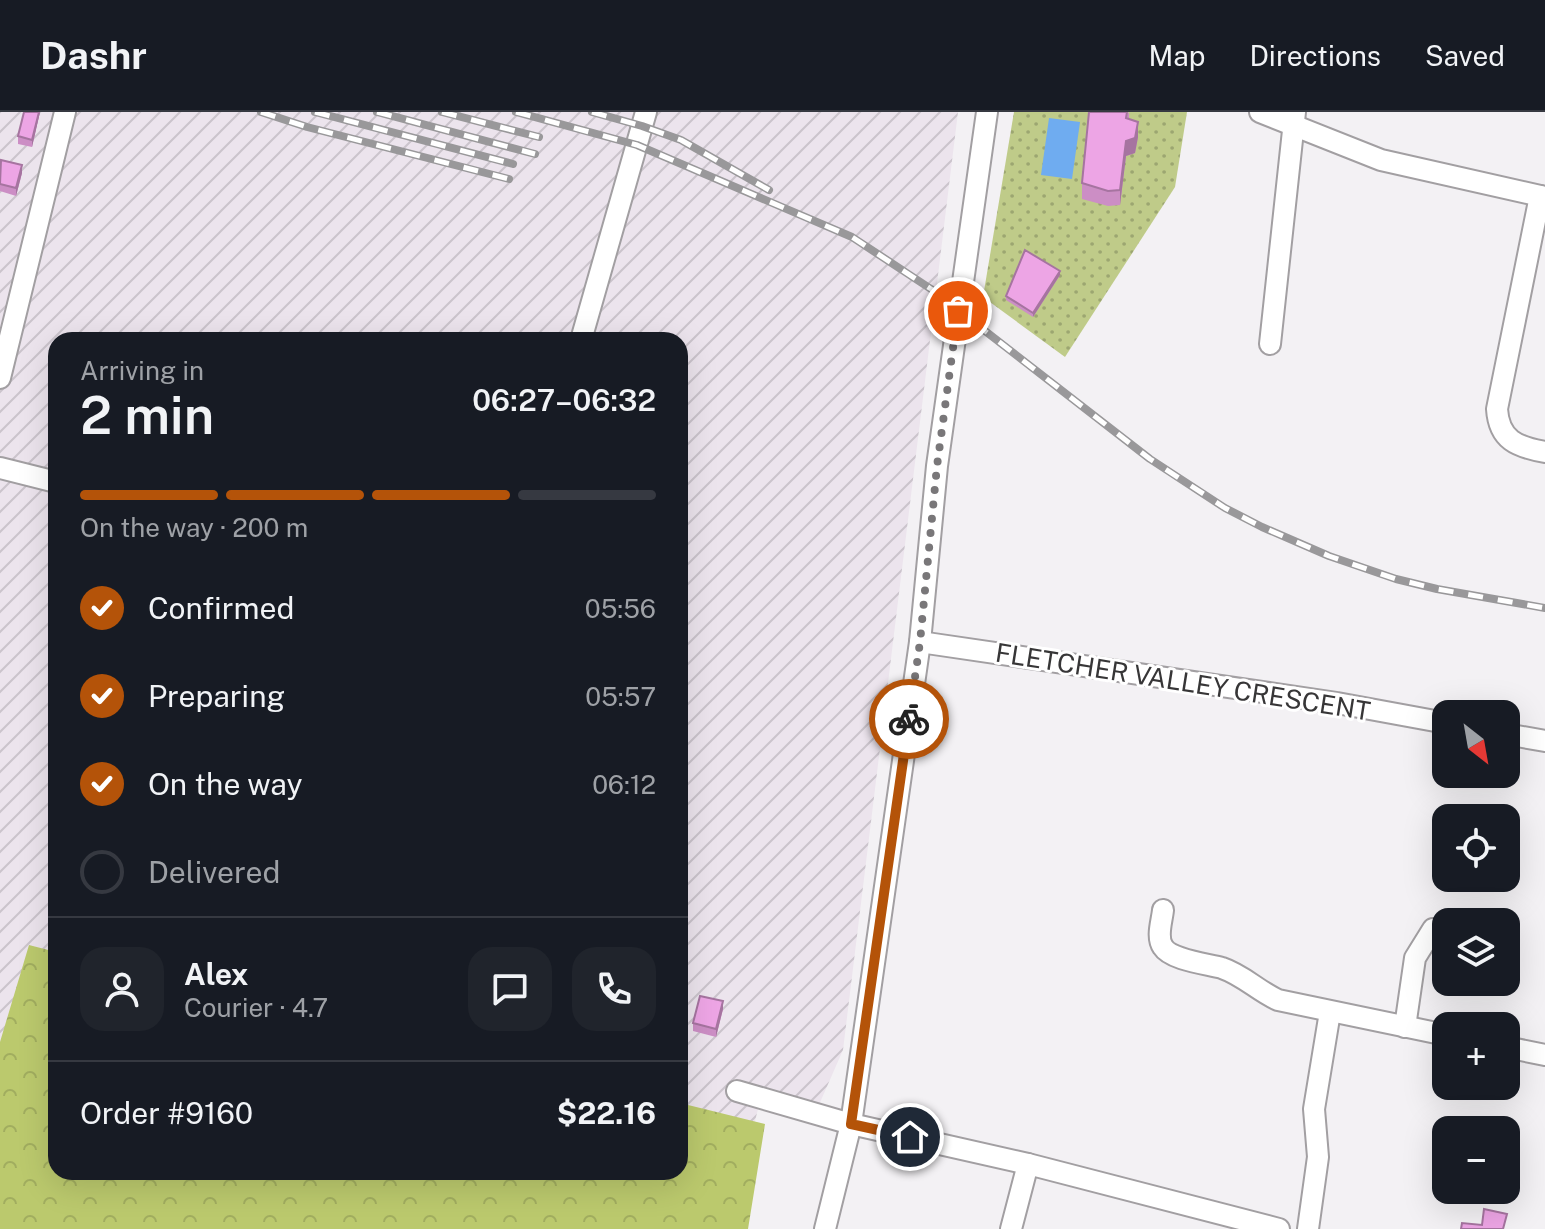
<!DOCTYPE html>
<meta charset="utf-8">
<style>
body{margin:0;font-family:"Public Sans",sans-serif;background:#20242c;color:#f1f3f6;height:100vh;display:flex;flex-direction:column;font-size:30px;white-space:nowrap}
*{box-sizing:border-box;margin:0}
p{font-size:26px;color:#9ea1a6}
.icon{flex:none;width:44px;height:44px;fill:none;stroke:currentColor;stroke-width:2;stroke-linecap:round;stroke-linejoin:round}
.map{position:relative;flex:1;overflow:hidden}
.sheet{position:absolute;left:48px;top:220px;width:640px;height:848px;display:flex;flex-direction:column;background:#171b24;border-radius:24px;box-shadow:0 8px 32px #0002}
.sheet>*{flex:none}
.needle{width:52px;rotate:149deg}
.buttons{position:absolute;left:1432px;top:588px;display:grid;gap:16px}
.buttons a{display:grid;place-items:center;width:88px;height:88px;border-radius:16px;background:#171b24;box-shadow:0 8px 32px #0002;font-size:40px}
.pin{position:absolute;display:grid;place-items:center;width:68px;height:68px;color:#fff;margin:-34px;border:4px solid #fff;border-radius:50%;box-shadow:0 2px 8px #0007}
.courier{position:absolute;display:grid;place-items:center;width:80px;height:80px;margin:-40px;border:6px solid #b45309;border-radius:50%;background:#fff;color:#222;box-shadow:0 2px 10px #0007}
.headline em{font-style:normal;font-weight:600}
.headline div{display:flex;flex-direction:column-reverse}
.headline{display:flex;align-items:center;justify-content:space-between;height:136px;padding:0 32px}
h1{font-size:52px;font-weight:600;line-height:60px}
.bar{display:grid;grid-template-columns:repeat(4,1fr);gap:12px 8px;align-content:center;height:96px;padding:0 32px}
.bar i{height:10px;border-radius:6px;background:#363941}
.bar .active{background:#b45309}
.bar p{grid-column:span 4}
.line{display:flex;align-items:center;gap:20px;padding:0 32px;border-top:2px solid #363941}
.line div{flex:1}
.round{display:grid;place-items:center;flex:none;width:84px;height:84px;border-radius:24px;background:#20242c}
ol{padding:0 32px;list-style:none}
li{display:flex;align-items:center;gap:24px;height:88px}
li p{margin-inline-start:auto}
li .icon{padding:8px;border-radius:50%;background:#b45309;color:#fff;stroke-width:4}
li:last-child{color:#9ea1a6}
li i{width:44px;height:44px;border:4px solid #363941;border-radius:50%}
header{display:flex;align-items:center;gap:48px;box-sizing:border-box;height:112px;padding:0 40px;background:#171b24;border-bottom:2px solid #363941}
header strong{font-size:38px}
nav{display:flex;gap:44px;margin-inline-start:auto;font-size:28px}
.map>svg:first-child{display:block}
</style>
<header>
<strong>Dashr</strong>
<nav><a>Map</a><a>Directions</a><a>Saved</a></nav>
</header>
<div class="map">
<svg width="1545" height="1117" viewBox="0 0 1545 1117">
<defs>
<pattern id="industrial-furrows" width="10" height="10" patternUnits="userSpaceOnUse" patternTransform="scale(2)"><rect width="10" height="10" fill="#ece4ed"/><path d="M-1 1l2-2M0 10L10 0M9 11l2-2" fill="none" stroke="#cbc4cc"/></pattern>
<pattern id="forest-crowns" width="20" height="18" patternUnits="userSpaceOnUse" patternTransform="scale(2)"><rect width="20" height="18" fill="#bbc96d"/><path d="M2 6a3 3 0 1 1 6 0M12 15a3 3 0 1 1 6 0" fill="none" stroke="#a1ad5f"/></pattern>
<pattern id="park-dots" width="8" height="8" patternUnits="userSpaceOnUse" patternTransform="scale(2)"><rect width="8" height="8" fill="#bfcb89"/><path d="M2 2h.1M6 6h.1" fill="none" stroke="#9ca671" stroke-width="1.8" stroke-linecap="round"/></pattern>
</defs>
<rect width="100%" height="100%" fill="#f3f1f4"/>
<path fill="url(#industrial-furrows)" fill-rule="evenodd" d="M0,0H958L843,938L818,995L763,977L728,1117H0ZM56,228H680V1060H56Z"/>
<path fill="url(#forest-crowns)" d="M29,833L56,840V1060H680V991L765,1012L748,1117H0V930Z"/>
<path fill="url(#park-dots)" d="M1014,0H1187L1175,75L1065,245L983,185Z"/>
<path fill="#6facf0" d="M1049,6L1080,10L1072,67L1041,63Z"/>
<g fill="none" stroke-linecap="round" stroke-linejoin="round">
<defs>
<g id="minor">
<path d="M1260,0L1381,48L1545,85"/>
<path d="M1540,84L1497,297C1499,328 1517,335 1545,340"/>
<path d="M581,228L646,0"/>
<path d="M1270,232L1295,0"/>
<path d="M0,266L65,0"/>
<path d="M0,356L56,370"/>
<path d="M920,530L1337,591L1446,611"/>
<path d="M1506,622L1545,629"/>
<path d="M1163,798C1162,809 1156,825 1163,835C1171,848 1208,852 1222,856C1243,863 1258,879 1278,888L1446,923"/>
<path d="M1405,915L1415,846L1433,817"/>
<path d="M1506,935L1545,943"/>
<path d="M737,979L851,1012L1028,1052L1279,1117"/>
<path d="M825,1117L851,1012L920,530L937,354L987,0"/>
<path d="M1011,1117L1028,1052"/>
<path d="M1308,1117L1318,1045L1314,997L1330,900"/>
</g>
</defs>
<use href="#minor" stroke="#a29fa2" stroke-width="24"/>
<use href="#minor" stroke="#fff" stroke-width="20"/>
<defs>
<g id="rail">
<path d="M261,0L307,15L509,67"/>
<path d="M315,0L513,52"/>
<path d="M377,0L535,42"/>
<path d="M442,0L539,25"/>
<path d="M516,0L637,33L852,125L931,177L1150,347L1225,396L1262,415L1329,444L1396,467L1437,477L1545,496"/>
<path d="M592,0L642,14L681,28L769,78"/>
</g>
</defs>
<use href="#rail" stroke="#99989a" stroke-width="8"/>
<use href="#rail" stroke="#fff" stroke-width="5" stroke-dasharray="15" stroke-linecap="butt"/>
</g>
<g fill="#cc8ec5">
<path d="M40,0L32,35L18,32V24Z"/>
<path d="M1129,0V7L1138,25L1135,41L1126,44L1120,93L1108,94L1082,87V71Z"/>
<path d="M0,50L22,61L16,84L0,79Z"/>
<path d="M1060,163L1033,205L1006,188V184Z"/>
<path d="M723,897L716,925L693,919V911Z"/>
</g>
<g fill="#a674a0">
<path d="M39,0H40L32,35V28Z"/>
<path d="M1138,10V25L1135,41L1126,44L1120,93V78L1126,29Z"/>
<path d="M22,53V61L16,84V76Z"/>
<path d="M1060,159V163L1033,205V201Z"/>
<path d="M723,889V897L716,925V917Z"/>
</g>
<g fill="#eda5e5" stroke="#a674a0" stroke-width="2">
<path d="M24,0H39L32,28L18,24Z"/>
<path d="M1089,0H1127L1126,6L1138,10L1135,26L1126,29L1120,78L1108,79L1082,71Z"/>
<path d="M1,48L22,53L16,76L0,72Z"/>
<path d="M1025,138L1060,159L1033,201L1006,184Z"/>
<path d="M700,884L723,889L716,917L693,911Z"/>
<path d="M1484,1097L1507,1102L1503,1117H1461L1462,1111L1482,1113Z"/>
</g>
<g fill="none" stroke-linecap="round" stroke-linejoin="round">
<path stroke="#797779" stroke-width="8" stroke-dasharray="0 14.4" d="M909,607L920,530L937,354L958,199"/>
<path stroke="#b45309" stroke-width="10" d="M909,607L851,1012L910,1025"/>
</g>
<g text-anchor="middle" stroke-width="6" stroke-linejoin="round" paint-order="stroke">
<g font-size="26" fill="#373637" stroke="#fff">
<text transform="translate(1183 570) rotate(9)" y="9">FLETCHER VALLEY CRESCENT</text>
</g>
</g>
</svg>
<div class="buttons">
<a><svg class="needle" viewBox="-14 -14 28 28"><path d="M0-13l5 13h-10z" fill="#e53935"/><path d="M0 13l5-13h-10z" fill="#9ea1a6"/></svg></a>
<a><svg class="icon" aria-label="locate" viewBox="0 0 24 24"><circle cx="12" cy="12" r="6"/><path d="M12 2v4M12 18v4M2 12h4M18 12h4"/></svg></a>
<a><svg class="icon" aria-label="layers" viewBox="0 0 24 24"><path d="M12 4l9 5-9 5-9-5zM3 14l9 5 9-5"/></svg></a>
<a>+</a>
<a>−</a>
</div>
<div class="pin" style="left:958px;top:199px;background:#ea580c"><svg class="icon" aria-label="bag" viewBox="0 0 24 24"><path d="M5 8h14l-1 12H6zM9 8a3 3 0 0 1 6 0"/></svg></div>
<div class="pin" style="left:910px;top:1025px;background:#1f2937"><svg class="icon" aria-label="home" viewBox="0 0 24 24"><path d="M3 11l9-7 9 7M6 9v11h12V9"/></svg></div>
<div class="courier" style="left:909px;top:607px"><svg class="icon" aria-label="bike" viewBox="0 0 24 24"><circle cx="6" cy="16" r="4"/><circle cx="18" cy="16" r="4"/><path d="M6 16l4-8h5l3 8M10 8l3 8H6M13 5h3"/></svg></div>
<section class="sheet">
<div class="headline"><div><h1>2 min</h1><p>Arriving in</p></div><em>06:27–06:32</em></div>
<div class="bar"><i class="active"></i><i class="active"></i><i class="active"></i><i></i><p>On the way · 200 m</p></div>
<ol>
<li><svg class="icon" aria-label="check" viewBox="0 0 24 24"><path d="M5 12l5 5 9-10"/></svg>Confirmed<p>05:56</p></li>
<li><svg class="icon" aria-label="check" viewBox="0 0 24 24"><path d="M5 12l5 5 9-10"/></svg>Preparing<p>05:57</p></li>
<li><svg class="icon" aria-label="check" viewBox="0 0 24 24"><path d="M5 12l5 5 9-10"/></svg>On the way<p>06:12</p></li>
<li><i></i>Delivered</li>
</ol>
<div class="line" style="height:144px"><a class="round"><svg class="icon" aria-label="person" viewBox="0 0 24 24"><circle cx="12" cy="8" r="4"/><path d="M4 21q1-7 8-7t8 7"/></svg></a><div><b>Alex</b><p>Courier · 4.7</p></div><a class="round"><svg class="icon" aria-label="chat" viewBox="0 0 24 24"><path d="M4 5h16v11H9l-5 4z"/></svg></a><a class="round"><svg class="icon" aria-label="phone" viewBox="0 0 24 24"><path d="M5 4h4l2 5-3 2q2 4 5 5l2-3 5 2v4C11 20 4 13 5 4z"/></svg></a></div>
<div class="line" style="height:104px"><div>Order #9160</div><b>$22.16</b></div>
</section>
</div>
